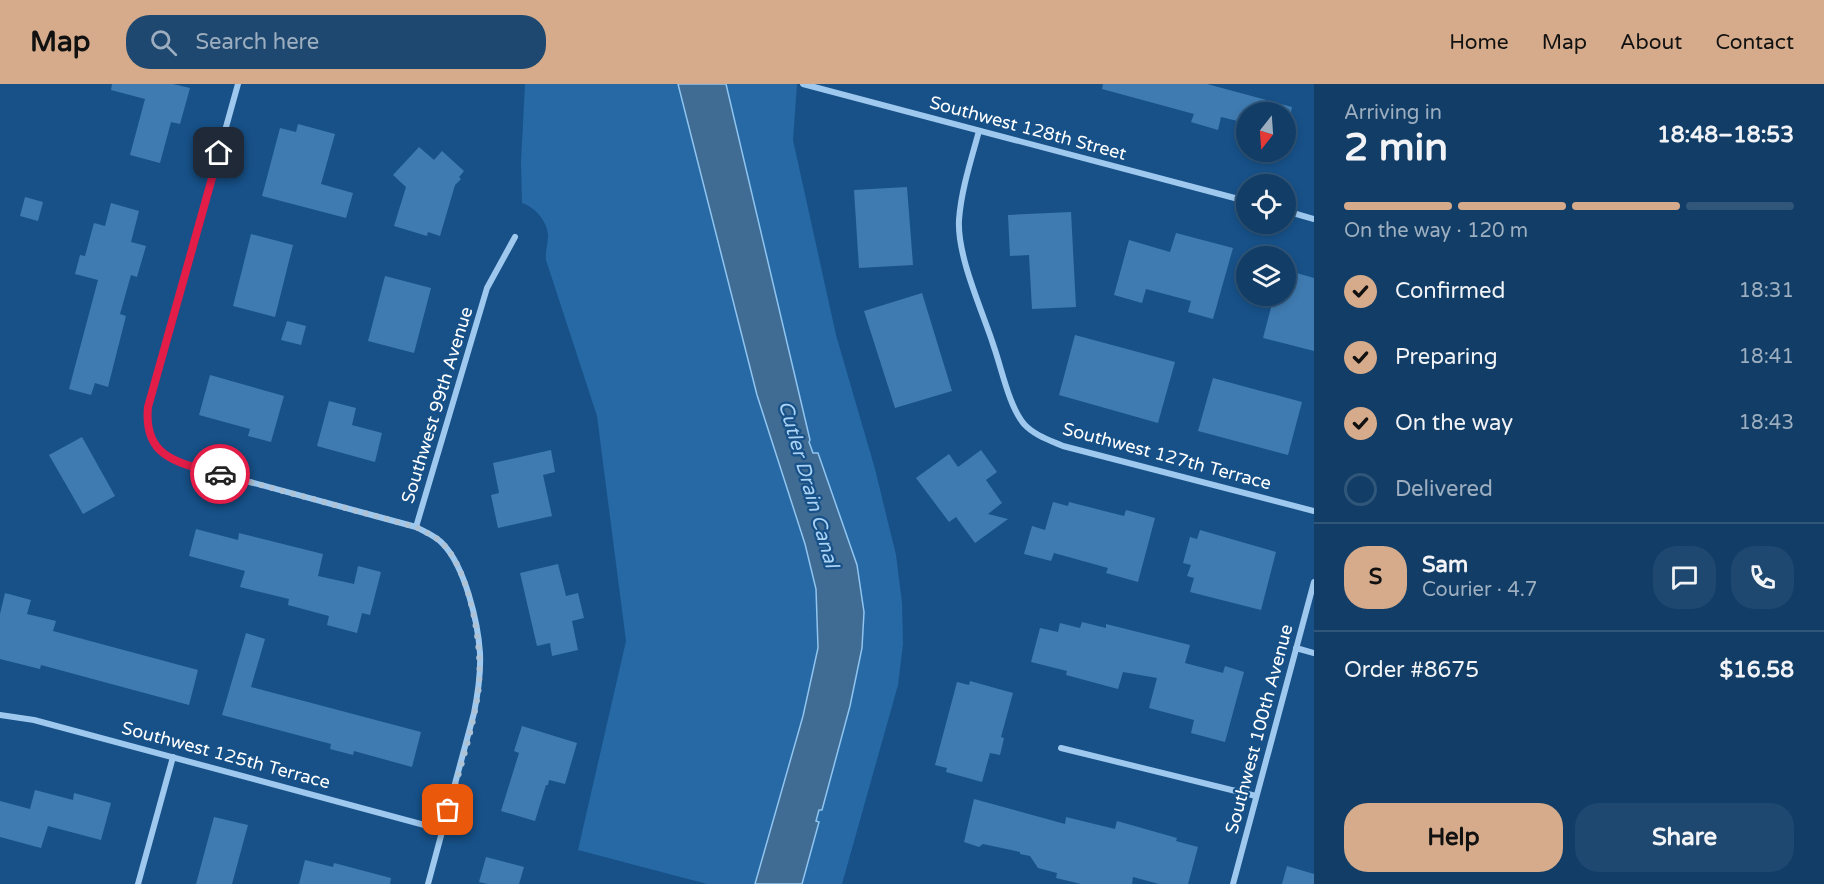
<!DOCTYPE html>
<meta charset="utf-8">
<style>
body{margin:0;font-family:"Varela Round",sans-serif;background:#1e486f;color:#f1f3f6;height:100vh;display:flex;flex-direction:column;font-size:22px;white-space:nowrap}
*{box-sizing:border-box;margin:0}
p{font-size:20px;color:#9caebf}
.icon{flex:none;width:33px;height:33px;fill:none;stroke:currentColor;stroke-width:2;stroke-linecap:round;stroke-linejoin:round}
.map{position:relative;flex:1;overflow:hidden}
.side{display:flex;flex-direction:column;background:#113d66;width:510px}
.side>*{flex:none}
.needle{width:39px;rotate:197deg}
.tools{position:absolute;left:1236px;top:18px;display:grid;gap:12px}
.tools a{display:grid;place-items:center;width:60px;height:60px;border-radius:50%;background:#113d66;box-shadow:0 3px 9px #0003,0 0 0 2px #30567a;font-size:30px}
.pin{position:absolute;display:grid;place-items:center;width:51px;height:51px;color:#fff;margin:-26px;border-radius:12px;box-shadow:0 3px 9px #0006}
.courier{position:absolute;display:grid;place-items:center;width:60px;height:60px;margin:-30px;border:4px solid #e11d48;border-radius:50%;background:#fff;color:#222;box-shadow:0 2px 8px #0007}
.headline em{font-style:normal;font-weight:700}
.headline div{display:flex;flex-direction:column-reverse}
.headline{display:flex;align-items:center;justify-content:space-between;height:102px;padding:0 30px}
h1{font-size:39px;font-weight:700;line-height:45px}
.bar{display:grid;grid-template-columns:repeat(4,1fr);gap:9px 6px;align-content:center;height:72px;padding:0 30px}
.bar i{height:8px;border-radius:4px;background:#30567a}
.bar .on{background:#d6ab8b}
.bar p{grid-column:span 4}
.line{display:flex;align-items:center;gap:15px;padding:0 30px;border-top:2px solid #30567a}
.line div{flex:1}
.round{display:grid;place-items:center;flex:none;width:63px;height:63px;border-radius:24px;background:#1e486f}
ol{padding:0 30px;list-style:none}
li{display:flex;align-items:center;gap:18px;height:66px}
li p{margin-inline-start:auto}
li .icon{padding:6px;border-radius:50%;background:#d6ab8b;color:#111;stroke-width:4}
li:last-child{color:#9caebf}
li i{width:33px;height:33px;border:3px solid #30567a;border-radius:50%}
.action{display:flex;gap:12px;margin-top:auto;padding:12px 30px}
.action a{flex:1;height:69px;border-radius:24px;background:#d6ab8b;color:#111;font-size:24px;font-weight:700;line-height:69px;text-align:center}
.action a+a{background:#1e486f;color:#f1f3f6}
header{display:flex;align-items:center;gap:36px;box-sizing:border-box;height:84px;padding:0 30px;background:#d6ab8b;color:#111}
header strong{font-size:28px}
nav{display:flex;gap:33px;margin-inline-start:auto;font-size:21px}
.search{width:420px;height:54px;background:#1e486f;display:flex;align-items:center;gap:15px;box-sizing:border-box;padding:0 21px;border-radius:24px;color:#9caebf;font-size:22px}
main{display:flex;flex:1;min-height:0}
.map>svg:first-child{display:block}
</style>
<header>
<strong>Map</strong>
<div class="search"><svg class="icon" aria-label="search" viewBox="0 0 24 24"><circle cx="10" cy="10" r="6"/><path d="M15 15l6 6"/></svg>Search here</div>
<nav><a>Home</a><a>Map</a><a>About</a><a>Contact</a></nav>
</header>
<main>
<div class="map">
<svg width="1314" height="800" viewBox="0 0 1314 800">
<rect width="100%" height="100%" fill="#175188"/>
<g fill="#2669a5">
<path d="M525,0H678L757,311L805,460L816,505L818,564L803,632L755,800H707L578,766L626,557L597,332L546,176C545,167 548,160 548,152C548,138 535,123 522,119L521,78Z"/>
<path d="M726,0H797L793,56L836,251L875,385L896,471L902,519L903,560L898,601L842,800H802L819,738L816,737L819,725L822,726L864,528L857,481L818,369L813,370L809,357L810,356Z"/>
</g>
<path fill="#406b93" stroke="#90c5f0" stroke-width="1.5" d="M678,0H726L810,356L809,358L813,369H818L857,481L864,528L862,564L850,622L822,726H819L816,737L819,738L802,800H755L803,632L818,564L816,505L805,460L757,311Z"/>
<g fill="#3f7bb1">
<path d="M112,0H173L190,4L180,40L171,38L160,79L130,71L145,15L111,6Z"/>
<path d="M1103,0H1207L1292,23L1291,28H1246V39L1221,33L1218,46L1191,38L1194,30L1102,5Z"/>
<path d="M298,40L335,50L321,100L353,109L346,134L262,112L280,44L296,48Z"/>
<path d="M419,63L434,76L442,67L464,87L459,93L461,95L455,101L440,152L428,148L427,152L394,142L406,103L393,91Z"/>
<path d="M907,103L913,181L859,184L854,106Z"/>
<path d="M25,113L43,118L38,137L20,132Z"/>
<path d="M111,119L139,127L131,158L146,162L137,193L131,191L120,230L126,232L108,303L95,299L91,311L69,305L98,196L75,190L80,171L85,172L94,139L105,142Z"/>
<path d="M1071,128L1076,223L1032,225L1029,171L1010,172L1008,131Z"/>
<path d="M1176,149L1233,164L1213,235L1188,228L1191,217L1146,205L1142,219L1114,211L1129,156L1170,168Z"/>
<path d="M251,150L293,161L275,233L233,222Z"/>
<path d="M1286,186L1314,194V267L1263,254L1274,212H1286Z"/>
<path d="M385,192L431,204L414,269L368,257Z"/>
<path d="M922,209L952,307L895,324L864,227Z"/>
<path d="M287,237L306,242L301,261L281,256Z"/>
<path d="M1075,251L1175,278L1158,339L1059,311Z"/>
<path d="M210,291L284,312L271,358L248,352L250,345L199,331Z"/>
<path d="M1213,294L1302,318L1288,371L1198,347Z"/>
<path d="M329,317L356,324L352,341L382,349L375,378L317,362Z"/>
<path d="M82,353L115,412L83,430L49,371Z"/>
<path d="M551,366L555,388L543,391L552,432L498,444L491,411L499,409L493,379Z"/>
<path d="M981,366L997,388L986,396L1002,419L988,430L1008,435L975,459L956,433L949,438L916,394L949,370L958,383Z"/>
<path d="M1053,418L1068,422L1069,418L1124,432L1126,426L1155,434L1138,498L1106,489L1108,484L1054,469L1051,477L1024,470L1032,442L1045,446Z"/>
<path d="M196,445L238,456L239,449L323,470L318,492L354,500L358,482L381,488L370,531L362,529L357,549L327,541L329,532L288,521L289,515L240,503L245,487L189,472Z"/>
<path d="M1200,446L1276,468L1261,526L1190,508L1194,494L1187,492L1191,481L1183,479L1190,453L1197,455Z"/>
<path d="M558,480L566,512L578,509L584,534L572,537L578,566L552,572L550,559L537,562L520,489Z"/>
<path d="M5,509L31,516L27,530L56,537L53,547L198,586L189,621L41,581L40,585L0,575V530Z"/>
<path d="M1082,538L1106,544V540L1190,561L1185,579L1223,589L1225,582L1244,588L1225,658L1191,649L1194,636L1149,624L1157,594L1123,588L1118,605L1066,591L1067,587L1031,578L1040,544L1058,548L1060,539L1080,544Z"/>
<path d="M246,549L265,555L251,603L421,648L412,683L354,667L353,671L330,665L331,660L222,631Z"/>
<path d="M970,597L1013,609L1001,653L1004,654L1000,671L990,669L982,698L946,688L947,684L935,681L957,598L969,601Z"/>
<path d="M522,642L577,659L565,700L549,696L548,701H546L535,737L501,727L519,669L514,667Z"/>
<path d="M35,706L73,716L74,709L111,719L101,756L48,742L41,764L0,753V717L30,725Z"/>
<path d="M974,715L1065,740L1066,733L1115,745L1117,737L1177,754L1176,757L1198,763L1188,800H1159L1133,793L1132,800H1081L1056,794L1057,789L1038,784L1030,772L1020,770V768L983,760L979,763L964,758Z"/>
<path d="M214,733L248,741L232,800H196Z"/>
<path d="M486,773L524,783L519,800H488L479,798Z"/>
<path d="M305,776L333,783L334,779L391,794L390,800H299Z"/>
<path d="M1287,782L1314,790V800H1282Z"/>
</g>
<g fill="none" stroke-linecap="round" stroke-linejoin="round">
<g stroke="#9ec8ee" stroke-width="6">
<path d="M238,0L148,323C145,356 155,368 184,380L416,443"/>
<path d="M803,0L1246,117"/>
<path d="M979,47C971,76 961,107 959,136C957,173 983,228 994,263C1002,286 1009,322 1024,340C1034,351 1049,356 1063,362L1314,427"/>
<path d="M1286,127L1314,135"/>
<path d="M1296,564L1314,569"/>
<path d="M0,631L34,636L443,746"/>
<path d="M1061,664L1256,712"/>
<path d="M138,800L173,673"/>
<path d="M428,800L474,629C478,609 481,589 480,569C478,538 465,483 443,460C436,452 425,448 416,443L487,204L515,153"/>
<path d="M1233,800L1314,498"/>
</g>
</g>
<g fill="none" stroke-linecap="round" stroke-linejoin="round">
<path stroke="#aec2d5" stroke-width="6" stroke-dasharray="0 10.8" d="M220,390L416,443C425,448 436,452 443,460C472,490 484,570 478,610C472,649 459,688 448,726"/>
<path stroke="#e11d48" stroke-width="8" d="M219,69L148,323C143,375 180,379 220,390"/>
</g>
<g text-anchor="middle" stroke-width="4.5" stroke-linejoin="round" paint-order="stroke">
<g font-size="18" fill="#fff" stroke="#175188">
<text transform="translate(1028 44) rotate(15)" y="6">Southwest 128th Street</text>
<text transform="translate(437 321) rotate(-73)" y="6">Southwest 99th Avenue</text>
<text transform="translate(1167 372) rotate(15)" y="6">Southwest 127th Terrace</text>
<text transform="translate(1259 645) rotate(-75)" y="6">Southwest 100th Avenue</text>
<text transform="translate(226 671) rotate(15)" y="6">Southwest 125th Terrace</text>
</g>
<g font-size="20" font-style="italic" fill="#a9d2f5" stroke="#175188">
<text transform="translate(809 400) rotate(74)" y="7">Cutler Drain Canal</text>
</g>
</g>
</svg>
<div class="tools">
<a><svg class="needle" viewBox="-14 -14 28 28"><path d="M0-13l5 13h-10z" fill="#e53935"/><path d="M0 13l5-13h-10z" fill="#9caebf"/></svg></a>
<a><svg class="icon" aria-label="locate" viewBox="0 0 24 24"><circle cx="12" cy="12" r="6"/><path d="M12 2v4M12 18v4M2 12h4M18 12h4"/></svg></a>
<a><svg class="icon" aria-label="layers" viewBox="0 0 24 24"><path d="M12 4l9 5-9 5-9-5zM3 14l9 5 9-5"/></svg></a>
</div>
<div class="pin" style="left:448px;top:726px;background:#ea580c"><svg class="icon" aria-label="bag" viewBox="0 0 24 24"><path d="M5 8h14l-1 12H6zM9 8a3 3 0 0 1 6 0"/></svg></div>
<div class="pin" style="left:219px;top:69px;background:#1f2937"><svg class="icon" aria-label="home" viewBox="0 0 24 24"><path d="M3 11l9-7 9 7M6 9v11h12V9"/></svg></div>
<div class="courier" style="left:220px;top:390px"><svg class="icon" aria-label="car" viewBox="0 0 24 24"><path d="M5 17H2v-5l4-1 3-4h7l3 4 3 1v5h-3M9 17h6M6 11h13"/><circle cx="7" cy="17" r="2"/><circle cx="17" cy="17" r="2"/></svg></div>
</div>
<section class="side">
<div class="headline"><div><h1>2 min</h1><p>Arriving in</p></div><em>18:48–18:53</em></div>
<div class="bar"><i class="on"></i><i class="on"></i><i class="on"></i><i></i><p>On the way · 120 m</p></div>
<ol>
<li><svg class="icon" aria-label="check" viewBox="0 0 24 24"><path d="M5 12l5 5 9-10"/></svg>Confirmed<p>18:31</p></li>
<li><svg class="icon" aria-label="check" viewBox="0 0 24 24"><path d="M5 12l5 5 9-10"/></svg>Preparing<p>18:41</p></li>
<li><svg class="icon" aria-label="check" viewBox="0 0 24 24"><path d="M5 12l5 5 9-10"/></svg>On the way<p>18:43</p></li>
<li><i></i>Delivered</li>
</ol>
<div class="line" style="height:108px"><b class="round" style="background:#d6ab8b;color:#111">S</b><div><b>Sam</b><p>Courier · 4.7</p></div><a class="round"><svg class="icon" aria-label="chat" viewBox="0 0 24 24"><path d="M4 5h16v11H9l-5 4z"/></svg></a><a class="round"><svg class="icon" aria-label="phone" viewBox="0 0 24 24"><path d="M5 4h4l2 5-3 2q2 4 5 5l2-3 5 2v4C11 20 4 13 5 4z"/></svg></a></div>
<div class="line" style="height:78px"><div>Order #8675</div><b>$16.58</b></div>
<div class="action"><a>Help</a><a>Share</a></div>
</section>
</main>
